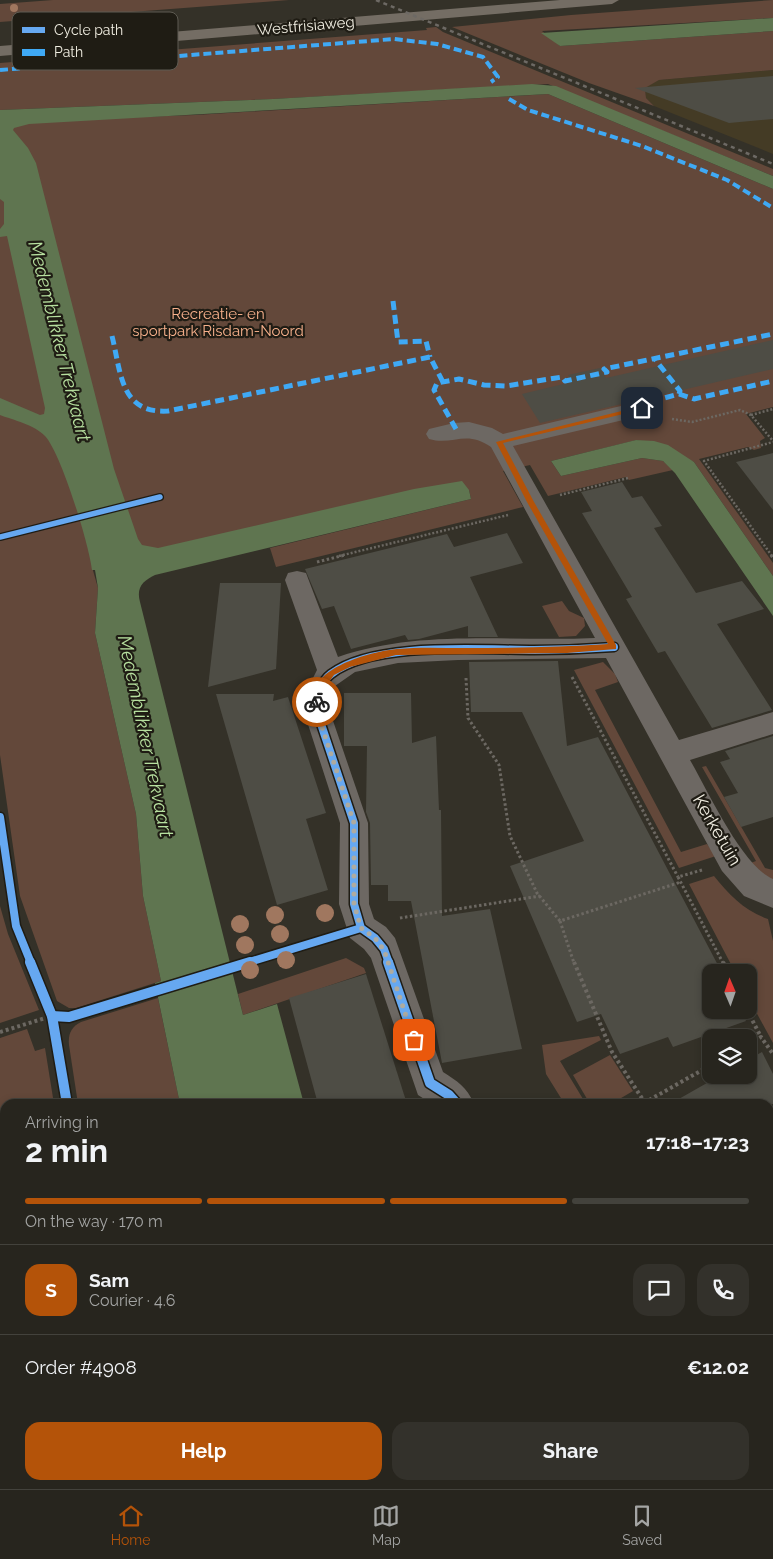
<!DOCTYPE html>
<meta charset="utf-8">
<style>
body{margin:0;font-family:Raleway,sans-serif;background:#33312b;color:#f1f3f6;height:100vh;display:flex;flex-direction:column;font-size:19px;white-space:nowrap}
*{box-sizing:border-box;margin:0}
p{font-size:16px;color:#a4a5a4}
.icon{flex:none;width:28px;height:28px;fill:none;stroke:currentColor;stroke-width:2;stroke-linecap:round;stroke-linejoin:round}
.map{position:relative;flex:1;overflow:hidden}
.drawer{position:absolute;left:0px;top:1099px;width:774px;height:391px;display:flex;flex-direction:column;background:#27251e;border-radius:15px 15px 0 0;box-shadow:0 2px 8px #0003,0 0 0 1px #43423c}
.drawer>*{flex:none}
.needle{width:32px;rotate:358deg}
.buttons{position:absolute;left:702px;top:964px;display:grid;gap:10px}
.buttons a{display:grid;place-items:center;width:55px;height:55px;border-radius:10px;background:#27251e;box-shadow:0 2px 8px #0003,0 0 0 1px #43423c;font-size:25px}
.pin{position:absolute;display:grid;place-items:center;width:42px;height:42px;color:#fff;margin:-21px;border-radius:10px;box-shadow:0 2px 8px #0006}
.courier{position:absolute;display:grid;place-items:center;width:50px;height:50px;margin:-25px;border:4px solid #b45309;border-radius:50%;background:#fff;color:#222;box-shadow:0 1px 6px #0007}
.summary em{font-style:normal;font-weight:700}
.summary div{display:flex;flex-direction:column-reverse}
.summary{display:flex;align-items:center;justify-content:space-between;height:85px;padding:0 25px}
h1{font-size:32px;font-weight:700;line-height:38px}
.bar{display:grid;grid-template-columns:repeat(4,1fr);gap:8px 5px;align-content:center;height:60px;padding:0 25px}
.bar i{height:6px;border-radius:4px;background:#43423c}
.bar .current{background:#b45309}
.bar p{grid-column:span 4}
.line{display:flex;align-items:center;gap:12px;padding:0 25px;border-top:1px solid #43423c}
.line div{flex:1}
.round{display:grid;place-items:center;flex:none;width:52px;height:52px;border-radius:15px;background:#33312b}
.action{display:flex;gap:10px;margin-top:auto;padding:10px 25px}
.action a{flex:1;height:58px;border-radius:15px;background:#b45309;color:#fff;font-size:20px;font-weight:700;line-height:58px;text-align:center}
.action a+a{background:#33312b;color:#f1f3f6}
.tab-bar{display:flex;justify-content:space-around;align-items:center;height:70px;border-top:1px solid #43423c;background:#27251e;font-size:14px;color:#a4a5a4}
.tab-bar a{display:grid;justify-items:center;gap:2px}
.tab-bar .current{color:#b45309}
.map>svg:first-child{display:block}
</style>
<div class="map">
<svg width="773" height="1489" viewBox="0 0 773 1489">
<rect width="100%" height="100%" fill="#343128"/>
<path fill="#443b25" d="M773,70V154L654,106L646,98L645,87L659,80Z"/>
<g fill="#63483a">
<path d="M53,0H289L0,22V4Z"/>
<path d="M773,0V18L542,31L560,46L773,31V70L659,80L645,88L646,98L654,106L589,83L452,27L571,15Z"/>
<path d="M436,27L443,32L773,169V176L548,84L273,99L0,110V63L427,30L426,28Z"/>
<path d="M548,94L773,189V407L746,414L765,438L760,441L761,448L754,450L748,447L699,459L773,563V576L694,462L637,440L551,461L561,476L642,458L663,461L673,470L629,480L626,477L548,496L530,465L503,471L523,507L276,567L270,548L471,499L469,490L92,567L98,588L95,633L136,814L143,896L161,981L76,1008H69L57,1001L20,896L0,755V122L195,115Z"/>
<path d="M562,601L569,611L584,618L585,626L576,636L559,637L542,606Z"/>
<path d="M603,662L615,674L618,682L595,690L681,852L707,844L716,856L679,868L574,670Z"/>
<path d="M706,766L765,868L773,870V882L748,864L756,861L702,767Z"/>
<path d="M714,876C729,895 745,911 768,919L773,941V1043L749,999V972H735L689,884Z"/>
<path d="M0,906L8,934L39,1010L0,1023Z"/>
<path d="M346,958L364,968L366,973L243,1015L238,994Z"/>
<path d="M158,998L180,1104H78L69,1045C68,1034 71,1027 81,1022Z"/>
<path d="M27,1029L35,1051L45,1048L54,1104H5V1201L0,1203V1038Z"/>
<path d="M599,1036L601,1040L560,1061L586,1104L564,1103L546,1074L542,1045Z"/>
<path d="M610,1055L633,1091L611,1104H590L573,1075Z"/>
<path d="M5,1219V1485H99L90,1489H0V1220Z"/>
<path d="M133,1485H259L260,1489H134Z"/>
</g>
<g fill="#5f7550">
<path d="M773,18V31L560,46L541,33Z"/>
<path d="M532,84L556,86L773,176V189L548,94L29,124L14,128L13,130L28,148L36,163L114,469L138,539L142,545L158,548L414,489L462,481L469,490L471,499L155,575C143,581 136,587 140,602L243,1015L277,1004L304,1104H180L155,983L161,981L143,896L136,814L95,633L98,588L95,570H92C89,544 61,453 45,436C35,425 13,420 0,415V398L40,415L44,414L45,408L7,236L0,237V229L4,224V202L0,199V110L273,99Z"/>
<path d="M636,440L654,441L668,445L694,462L773,576V616L675,473L663,461L642,458L561,476L551,461Z"/>
<path d="M259,1485H355L356,1489H260Z"/>
</g>
<g fill="#4e4d45">
<path d="M773,76V119L729,123L635,88Z"/>
<path d="M773,340V369L540,423L522,394L572,382L568,375L600,368L606,378Z"/>
<path d="M773,453V510L736,462Z"/>
<path d="M622,482L632,498L642,496L662,526L654,528L696,593L742,581L764,609L717,624L772,710L712,728L665,651L658,653L626,599L632,597L582,513L592,511L581,492Z"/>
<path d="M507,533L523,563L470,577L498,637H468V626L419,639L408,640L405,635L351,649L334,606L322,609L305,569L447,534L454,547Z"/>
<path d="M220,583H281L276,669L208,687Z"/>
<path d="M558,661L567,746L598,737L720,969L721,972H711V1010H741L746,1021L673,1047L668,1037L620,1054L601,1014L577,1022L510,866L584,841L522,712H471L469,662Z"/>
<path d="M344,693H411L412,743L436,736L439,810H441L442,916L490,909L522,1049L442,1063L411,901H388V885H371L370,823L366,812L367,746H344Z"/>
<path d="M216,694H274L273,701L288,697L326,813L306,819L328,890L277,905Z"/>
<path d="M773,736V817L741,827L724,797L738,793L720,762L730,759L725,751Z"/>
<path d="M366,974L407,1104H318L289,998Z"/>
<path d="M762,1052L773,1074V1104H670L721,1075H749V1059Z"/>
</g>
<g fill="none" stroke-linecap="round" stroke-linejoin="round">
<g stroke="#6c6862" stroke-width="2.5" stroke-dasharray="2 2" stroke-linecap="butt">
<path d="M751,415L773,409"/>
<path d="M672,419L692,422L740,410L751,415L773,441"/>
<path d="M560,495L628,478"/>
<path d="M339,556L508,515"/>
<path d="M772,556L704,461L773,442"/>
</g>
<g stroke="#6c6862" stroke-width="3" stroke-dasharray="2.5 2.5" stroke-linecap="butt">
<path d="M771,555L773,558"/>
<path d="M317,562L345,555"/>
<path d="M572,677L678,877"/>
<path d="M466,678L468,718L499,765L510,836L537,893L560,921L681,882"/>
<path d="M702,870L678,877L723,963"/>
<path d="M400,918L540,896"/>
<path d="M560,921L574,963"/>
</g>
<g stroke="#6c6862" stroke-width="4" stroke-dasharray="3 3" stroke-linecap="butt">
<path d="M574,962L612,1052L645,1103"/>
<path d="M723,962L728,972"/>
<path d="M747,1010L761,1037"/>
<path d="M0,1032L52,1016"/>
<path d="M749,1044L761,1037L773,1054"/>
<path d="M644,1103L711,1065"/>
<path d="M0,1211L5,1210"/>
<path d="M769,1264L773,1261"/>
<path d="M769,1343L773,1352"/>
</g>
<g fill="#6d6863" fill-rule="evenodd">
<path d="M642,401L650,403L657,415L654,420L646,422L638,420L636,417L513,446L679,740L773,712V734L690,760C708,791 742,866 773,879V908L744,896L722,871L606,658L458,660L398,663L355,672L335,686L331,696L330,712L368,823L369,904L374,919L386,927L395,938L443,1072C457,1081 467,1087 474,1104H432L418,1095L371,958L364,949L350,938L339,904L340,823L304,712L306,692L317,670L285,580L288,573L297,571L306,573L338,657C420,629 509,642 595,638L491,447C466,429 453,446 429,439L426,434L429,429L454,423L469,422L492,428L503,434Z"/>
<path d="M548,1485H588L589,1489H549Z"/>
</g>
<path fill="#746d64" fill-rule="evenodd" d="M560,0H619L612,4L0,56V46Z"/>
<path stroke="#6d6964" stroke-width="2.5" stroke-dasharray="4 4" stroke-linecap="butt" d="M376,0L773,164"/>
<g stroke="#3fa9f5" stroke-width="4" stroke-dasharray="8 4" stroke-linecap="butt">
<path d="M0,70L394,39L437,44L483,57L498,77L491,82"/>
<path d="M509,99L528,110L642,146L727,180L773,208"/>
</g>
<g stroke="#3fa9f5" stroke-width="5" stroke-dasharray="9 5" stroke-linecap="butt">
<path d="M393,301L398,342L426,341L430,357"/>
<path d="M112,336C121,372 120,414 168,411L430,357L443,382"/>
<path d="M679,394L694,399L773,381"/>
<path d="M642,408V404L679,394L680,391L654,358"/>
<path d="M456,429L434,390L437,383L459,379L484,385L506,386L562,377L565,381L607,372L604,369L773,334"/>
</g>
<defs>
<path id="cycleway-far2" d="M0,537L160,497"/>
<g id="cycleway-far1">
<path d="M0,817L16,926L31,963"/>
<path d="M246,963L361,928"/>
<path d="M389,963L384,949L375,938L361,928L354,904V823L317,712C317,698 319,683 331,674C374,641 480,650 534,650C560,650 587,649 614,647"/>
</g>
<g id="cycleway">
<path d="M30,962L52,1016L67,1104"/>
<path d="M388,962L430,1083L449,1095L457,1104"/>
<path d="M52,1016L69,1017L250,962"/>
</g>
</defs>
<use href="#cycleway-far2" stroke="#1f1c14" stroke-width="8"/>
<use href="#cycleway-far1" stroke="#1f1c14" stroke-width="11"/>
<use href="#cycleway" stroke="#1f1c14" stroke-width="13"/>
<use href="#cycleway-far2" stroke="#66a8f1" stroke-width="5.5"/>
<use href="#cycleway-far1" stroke="#66a8f1" stroke-width="8"/>
<use href="#cycleway" stroke="#66a8f1" stroke-width="10"/>
</g>
<g fill="#a0775f">
<circle cx="14" cy="8" r="4"/>
<circle cx="325" cy="913" r="9"/>
<circle cx="275" cy="915" r="9"/>
<circle cx="240" cy="924" r="9"/>
<circle cx="280" cy="934" r="9"/>
<circle cx="245" cy="945" r="9"/>
<circle cx="286" cy="960" r="9"/>
<circle cx="250" cy="970" r="9"/>
</g>
<path fill="#b45309" d="M642,406L644,409L503,443L534,502L616,645V649L567,653L396,655L350,667L334,675L321,693L320,704H315C303,669 373,651 397,649C419,647 441,648 463,648C511,648 560,647 608,644L527,502L496,442Z"/>
<g fill="none" stroke-linecap="round" stroke-linejoin="round">
<path stroke="#aeaba0" stroke-width="5" stroke-dasharray="0 9" d="M317,702V712L354,823V904L361,928L375,938L384,950L414,1040"/>
</g>
<g text-anchor="middle" stroke-width="4.5" stroke-linejoin="round" paint-order="stroke">
<g font-size="15" fill="#f0ede1" stroke="#1f1c14">
<text transform="translate(306 26) rotate(-5)" y="5">Westfrisiaweg</text>
</g>
<g font-size="15" fill="#f8b18c" stroke="#1f1c14">
<text x="218" y="319">Recreatie- en<tspan x="218" dy="17">sportpark Risdam-Noord</tspan></text>
</g>
<g font-size="18" fill="#f0ede1" stroke="#1f1c14">
<text transform="translate(717 830) rotate(60)" y="6">Kerketuin</text>
</g>
<g font-size="19" font-style="italic" fill="#b7e09f" stroke="#1f1c14">
<text transform="translate(60 341) rotate(76)" y="7">Medemblikker Trekvaart</text>
<text transform="translate(146 736) rotate(78)" y="7">Medemblikker Trekvaart</text>
</g>
</g>
<rect x="12" y="12" width="166" height="58" rx="8" fill="#1f1c14" stroke="#5e5b52" stroke-width="1"/>
<rect x="22" y="27" width="23" height="6" fill="#66a8f1"/>
<rect x="22" y="49" width="23" height="7" fill="#3fa9f5"/>
<g font-size="14" fill="#f0ede1">
<text x="54" y="35">Cycle path</text>
<text x="54" y="57">Path</text>
</g>
</svg>
<div class="buttons">
<a><svg class="needle" viewBox="-14 -14 28 28"><path d="M0-13l5 13h-10z" fill="#e53935"/><path d="M0 13l5-13h-10z" fill="#a4a5a4"/></svg></a>
<a><svg class="icon" aria-label="layers" viewBox="0 0 24 24"><path d="M12 4l9 5-9 5-9-5zM3 14l9 5 9-5"/></svg></a>
</div>
<div class="pin" style="left:414px;top:1040px;background:#ea580c"><svg class="icon" aria-label="bag" viewBox="0 0 24 24"><path d="M5 8h14l-1 12H6zM9 8a3 3 0 0 1 6 0"/></svg></div>
<div class="pin" style="left:642px;top:408px;background:#1f2937"><svg class="icon" aria-label="home" viewBox="0 0 24 24"><path d="M3 11l9-7 9 7M6 9v11h12V9"/></svg></div>
<div class="courier" style="left:317px;top:702px"><svg class="icon" aria-label="bike" viewBox="0 0 24 24"><circle cx="6" cy="16" r="4"/><circle cx="18" cy="16" r="4"/><path d="M6 16l4-8h5l3 8M10 8l3 8H6M13 5h3"/></svg></div>
<section class="drawer">
<div class="summary"><div><h1>2 min</h1><p>Arriving in</p></div><em>17:18–17:23</em></div>
<div class="bar"><i class="current"></i><i class="current"></i><i class="current"></i><i></i><p>On the way · 170 m</p></div>
<div class="line" style="height:90px"><b class="round" style="background:#b45309;color:#fff">S</b><div><b>Sam</b><p>Courier · 4.6</p></div><a class="round"><svg class="icon" aria-label="chat" viewBox="0 0 24 24"><path d="M4 5h16v11H9l-5 4z"/></svg></a><a class="round"><svg class="icon" aria-label="phone" viewBox="0 0 24 24"><path d="M5 4h4l2 5-3 2q2 4 5 5l2-3 5 2v4C11 20 4 13 5 4z"/></svg></a></div>
<div class="line" style="height:65px"><div>Order #4908</div><b>€12.02</b></div>
<div class="action"><a>Help</a><a>Share</a></div>
</section>
</div>
<nav class="tab-bar">
<a class="current"><svg class="icon" aria-label="home" viewBox="0 0 24 24"><path d="M3 11l9-7 9 7M6 9v11h12V9"/></svg>Home</a>
<a><svg class="icon" aria-label="map" viewBox="0 0 24 24"><path d="M3 6l6-2 6 2 6-2v14l-6 2-6-2-6 2zM9 4v14M15 6v14"/></svg>Map</a>
<a><svg class="icon" aria-label="saved" viewBox="0 0 24 24"><path d="M7 4h10v16l-5-4-5 4z"/></svg>Saved</a>
</nav>
